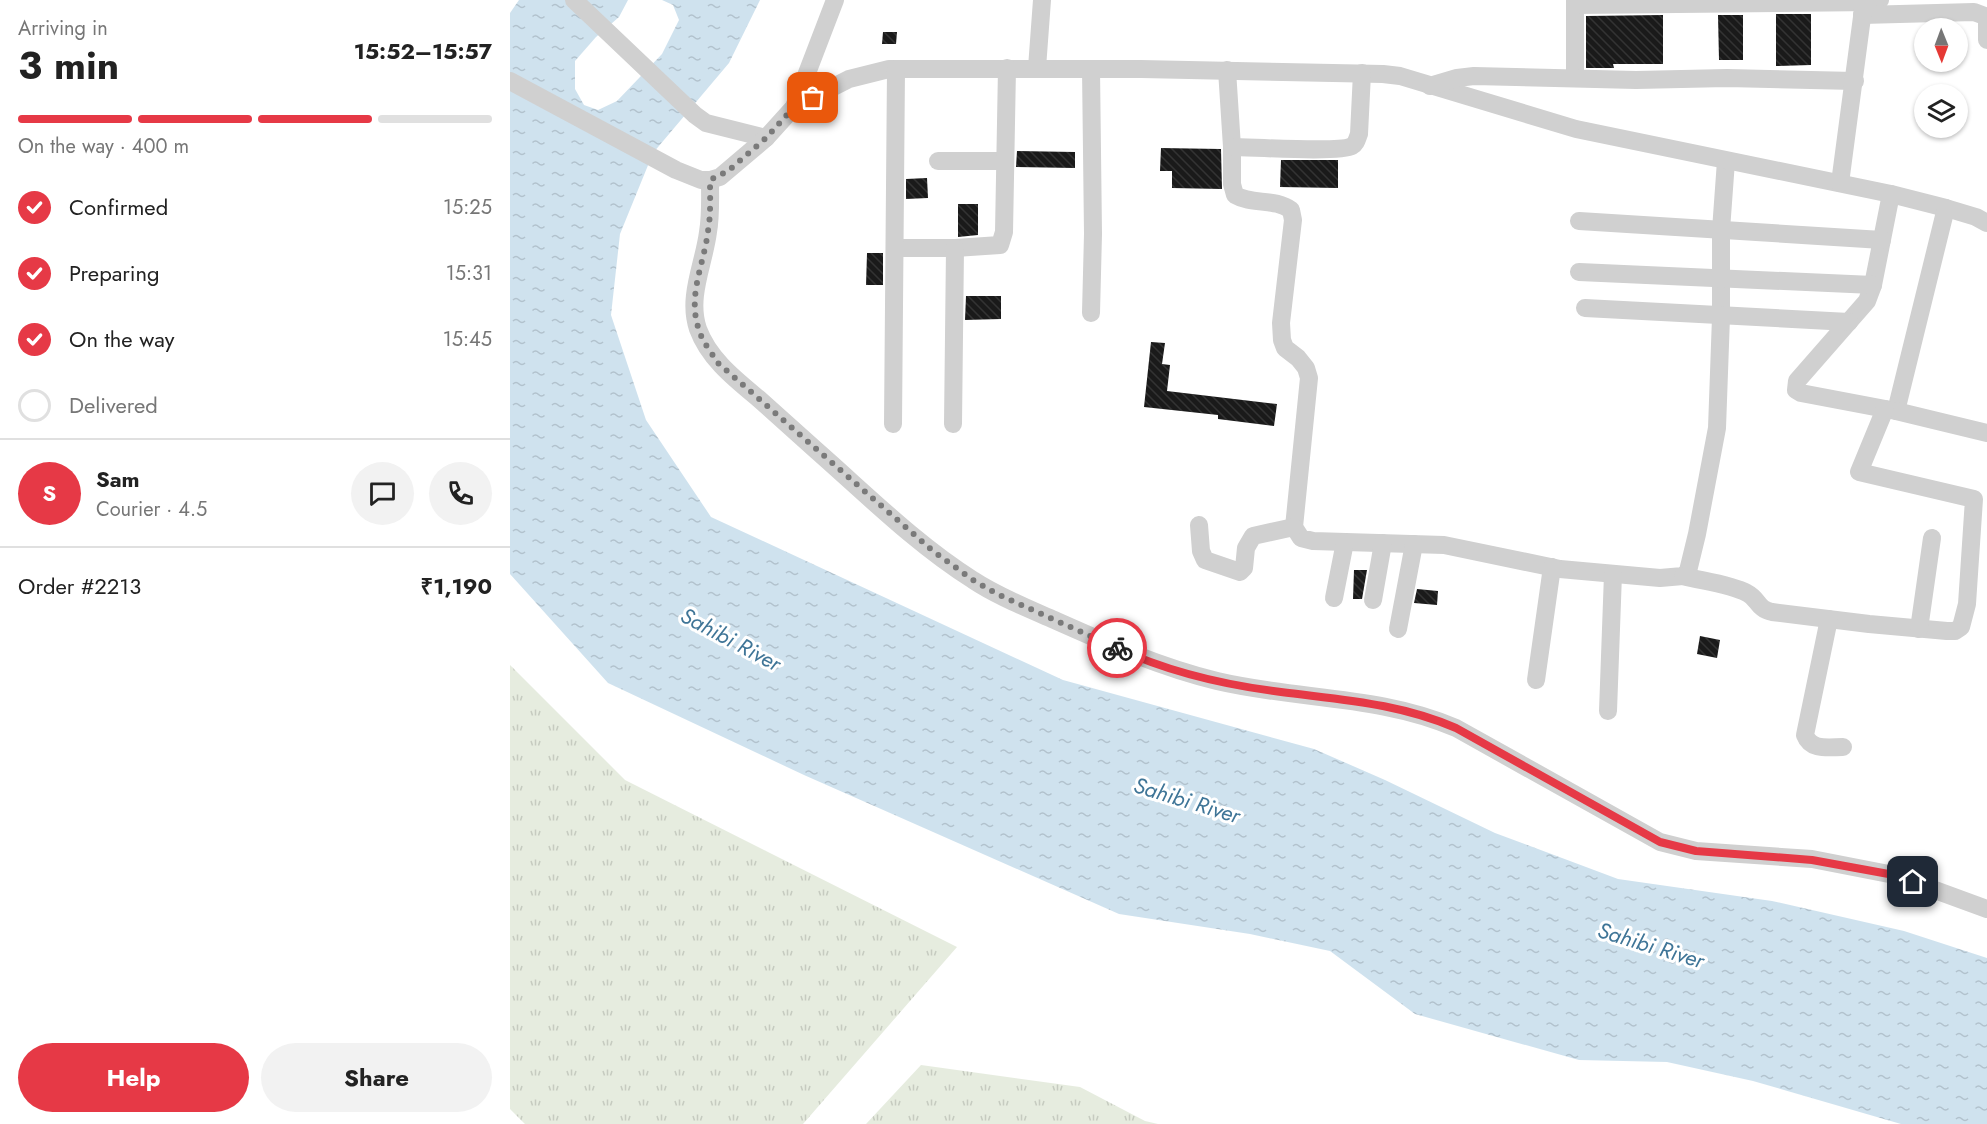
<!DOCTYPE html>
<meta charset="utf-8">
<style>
body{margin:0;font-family:Jost,sans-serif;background:#f2f2f2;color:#222;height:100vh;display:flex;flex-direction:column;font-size:22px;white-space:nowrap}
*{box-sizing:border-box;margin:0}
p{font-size:20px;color:#767676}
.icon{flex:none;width:33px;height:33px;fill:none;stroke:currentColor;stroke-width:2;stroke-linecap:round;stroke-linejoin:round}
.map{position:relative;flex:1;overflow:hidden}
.side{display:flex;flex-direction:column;background:#fff;width:510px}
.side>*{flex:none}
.needle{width:39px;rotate:179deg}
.tools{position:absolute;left:1404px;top:18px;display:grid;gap:12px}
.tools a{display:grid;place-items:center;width:54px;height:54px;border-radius:50%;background:#fff;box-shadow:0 2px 4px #0004;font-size:30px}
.pin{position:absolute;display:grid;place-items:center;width:51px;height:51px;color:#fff;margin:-26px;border-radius:12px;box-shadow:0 3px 9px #0006}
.courier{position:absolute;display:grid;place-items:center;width:60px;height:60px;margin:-30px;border:4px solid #e63946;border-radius:50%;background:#fff;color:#222;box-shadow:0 2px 8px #0007}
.summary em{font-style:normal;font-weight:700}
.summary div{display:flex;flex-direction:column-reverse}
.summary{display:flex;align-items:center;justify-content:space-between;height:102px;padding:0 18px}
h1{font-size:39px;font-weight:700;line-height:45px}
.bar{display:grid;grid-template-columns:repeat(4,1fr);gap:9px 6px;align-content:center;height:72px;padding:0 18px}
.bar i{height:8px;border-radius:4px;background:#e0e0e0}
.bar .selected{background:#e63946}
.bar p{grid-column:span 4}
.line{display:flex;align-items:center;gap:15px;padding:0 18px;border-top:2px solid #e0e0e0}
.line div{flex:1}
.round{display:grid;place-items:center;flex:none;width:63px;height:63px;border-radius:32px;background:#f2f2f2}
ol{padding:0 18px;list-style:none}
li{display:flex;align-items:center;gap:18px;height:66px}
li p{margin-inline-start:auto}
li .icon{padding:6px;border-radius:50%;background:#e63946;color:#fff;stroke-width:4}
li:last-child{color:#767676}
li i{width:33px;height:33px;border:3px solid #e0e0e0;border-radius:50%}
.primary-button{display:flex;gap:12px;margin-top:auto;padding:12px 18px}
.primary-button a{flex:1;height:69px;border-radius:36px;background:#e63946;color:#fff;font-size:24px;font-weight:700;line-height:69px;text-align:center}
.primary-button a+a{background:#f2f2f2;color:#222}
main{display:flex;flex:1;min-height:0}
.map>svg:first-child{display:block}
</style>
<main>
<section class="side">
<div class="summary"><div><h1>3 min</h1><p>Arriving in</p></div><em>15:52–15:57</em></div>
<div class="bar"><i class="selected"></i><i class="selected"></i><i class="selected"></i><i></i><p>On the way · 400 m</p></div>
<ol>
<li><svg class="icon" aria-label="check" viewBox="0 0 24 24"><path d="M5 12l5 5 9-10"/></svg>Confirmed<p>15:25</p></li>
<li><svg class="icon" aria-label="check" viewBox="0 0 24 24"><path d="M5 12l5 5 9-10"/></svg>Preparing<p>15:31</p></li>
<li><svg class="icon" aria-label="check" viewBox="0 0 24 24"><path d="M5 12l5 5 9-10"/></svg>On the way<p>15:45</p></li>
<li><i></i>Delivered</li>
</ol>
<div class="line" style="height:108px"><b class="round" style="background:#e63946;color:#fff">S</b><div><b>Sam</b><p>Courier · 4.5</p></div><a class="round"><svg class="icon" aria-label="chat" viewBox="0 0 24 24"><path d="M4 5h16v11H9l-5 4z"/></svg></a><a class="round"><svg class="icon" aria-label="phone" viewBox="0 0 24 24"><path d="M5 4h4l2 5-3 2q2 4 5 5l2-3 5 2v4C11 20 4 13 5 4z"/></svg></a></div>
<div class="line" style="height:78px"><div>Order #2213</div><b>₹1,190</b></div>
<div class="primary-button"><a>Help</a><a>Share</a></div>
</section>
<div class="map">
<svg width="1477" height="1124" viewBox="0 0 1477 1124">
<defs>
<pattern id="grass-tufts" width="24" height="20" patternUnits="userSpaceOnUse" patternTransform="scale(1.5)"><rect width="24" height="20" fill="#e6ecdf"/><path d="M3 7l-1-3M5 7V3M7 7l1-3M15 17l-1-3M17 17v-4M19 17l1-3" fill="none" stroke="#c6cbc0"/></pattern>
<pattern id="water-ripples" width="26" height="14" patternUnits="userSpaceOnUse" patternTransform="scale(1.5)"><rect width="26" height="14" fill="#cfe2ee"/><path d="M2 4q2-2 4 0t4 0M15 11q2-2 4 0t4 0" fill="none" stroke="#b2c2cd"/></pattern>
<pattern id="building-back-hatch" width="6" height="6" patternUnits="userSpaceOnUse" patternTransform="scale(1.5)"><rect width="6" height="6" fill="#1a1a1a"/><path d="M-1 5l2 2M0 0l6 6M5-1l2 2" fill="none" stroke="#333"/></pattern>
</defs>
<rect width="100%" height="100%" fill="#fff"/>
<g fill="url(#grass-tufts)">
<path d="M0,665L115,780L447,947L293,1124H15L0,1109Z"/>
<path d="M411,1065L570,1087L635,1121L648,1124H356Z"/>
</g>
<path fill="url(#water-ripples)" d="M9,0H118L109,17L86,37L65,61V89L74,105L88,110L107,101L152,54L169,20L163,5L152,0H250L219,63L143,153L110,234L101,315L136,420L201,517L553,680L804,749L875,780L985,833L1108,879L1262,901L1394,931L1477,958V1124H1391L1243,1081L1157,1062L1069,1060L905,1014L820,951L740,934L609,914L294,775L98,683L0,574V13Z"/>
<g fill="url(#building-back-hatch)">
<path d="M1266,14H1301V65L1266,66Z"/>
<path d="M1153,15V64H1103L1104,68H1076V16Z"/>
<path d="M1208,15H1233V60H1209Z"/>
<path d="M373,32H387L386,44H372Z"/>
<path d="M651,148L711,149L712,189L662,188V171H650Z"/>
<path d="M507,151L565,152V168L506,167Z"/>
<path d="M771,160H828V188L770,187Z"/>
<path d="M417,178L418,198L396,199V179Z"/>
<path d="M448,204H468V235L448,237Z"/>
<path d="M357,253H373V285H356Z"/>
<path d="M456,296H491V319L455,320Z"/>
<path d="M641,342L655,343L652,364L660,365L657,391L767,404L764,426L708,419V415L634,407Z"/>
<path d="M844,570H857L852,599H843Z"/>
<path d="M907,589L928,591L927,605L904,603Z"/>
<path d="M1190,636L1210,640L1207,658L1187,654Z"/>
</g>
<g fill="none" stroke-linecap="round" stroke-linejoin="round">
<g stroke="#d0d0d0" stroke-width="18">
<path d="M64,0L185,115L196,123L256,138"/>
<path d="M1065,0V78"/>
<path d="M1065,5L1365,2L1370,0"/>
<path d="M1352,15L1464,12L1475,16L1477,20V40"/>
<path d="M527,68L532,0"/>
<path d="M581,69L583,234L581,313"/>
<path d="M717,70L722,147V184L725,195C742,205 765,198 781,210L783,220L771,323L772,340L775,348L788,358L796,368L799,378L784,527L791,538L803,541L934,545L1050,569L1150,578L1173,576L1178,571L1187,534L1207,428L1211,317V230L1216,161"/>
<path d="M0,81L166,170L191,180H200L210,177L256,138L284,107L339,79L379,69H631L873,74L890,76L1066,129L1381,194L1436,208L1466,217L1477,223"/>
<path d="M920,86L947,78L964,76L1126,80L1217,78L1345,81"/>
<path d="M284,107L325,0"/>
<path d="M722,147C741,147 830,153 842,146C846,144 847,139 849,134L852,73"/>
<path d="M428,161H495"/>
<path d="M200,180C200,198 201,215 198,232C194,264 177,297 188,329C199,359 225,379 249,399C268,416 287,433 307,451C357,495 406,544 463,580C487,596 515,607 542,619C596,643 649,667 707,681C787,700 870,695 946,728L1150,842L1186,851L1302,859L1384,875L1477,909"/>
<path d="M1330,183L1354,2"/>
<path d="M1381,194L1363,285L1357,301L1287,381L1286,390L1291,393L1386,411L1436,208"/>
<path d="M1069,221L1372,240"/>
<path d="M385,248H445L490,245L494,232L497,68"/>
<path d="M1069,272L1363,285"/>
<path d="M1075,308L1339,322"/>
<path d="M1386,411L1477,433"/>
<path d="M383,424L386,69"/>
<path d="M443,424L445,248"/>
<path d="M689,525L691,551L695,560L730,572L734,568L736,548L743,536L784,527"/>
<path d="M1173,576C1192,581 1220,584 1237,593C1249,599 1247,609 1262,612L1359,624L1437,631H1445L1451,627L1457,604L1464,499L1349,472L1375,409"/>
<path d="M824,598L835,542"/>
<path d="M863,600L873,543"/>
<path d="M1319,619L1295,735C1301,751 1319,747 1333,747"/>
<path d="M888,629L904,544"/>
<path d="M1409,629L1422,538"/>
<path d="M1026,680L1042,567"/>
<path d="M1098,711L1103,574"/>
</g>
</g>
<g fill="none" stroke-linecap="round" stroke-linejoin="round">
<path stroke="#7a7a7a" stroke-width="6" stroke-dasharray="0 10.8" d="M303,98L284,107L256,138L218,171L200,180C200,197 201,214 198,231C194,264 178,294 188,327C191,340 201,352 208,363L423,551L463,580L487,594L607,648"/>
<path stroke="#e63946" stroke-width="8" d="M607,648C658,672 715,685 771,692C832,700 888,703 946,728L1150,842L1186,851L1302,860L1384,875L1403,882"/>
</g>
<g text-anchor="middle" stroke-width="6" stroke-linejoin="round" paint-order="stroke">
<g font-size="22" font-style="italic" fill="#3f7597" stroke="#fff">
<text transform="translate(221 639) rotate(28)" y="8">Sahibi River</text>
<text transform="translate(677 800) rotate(17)" y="8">Sahibi River</text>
<text transform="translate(1141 945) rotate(17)" y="8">Sahibi River</text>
</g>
</g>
</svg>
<div class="tools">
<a><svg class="needle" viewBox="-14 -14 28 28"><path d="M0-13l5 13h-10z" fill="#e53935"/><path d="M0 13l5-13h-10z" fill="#767676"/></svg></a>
<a><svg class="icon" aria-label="layers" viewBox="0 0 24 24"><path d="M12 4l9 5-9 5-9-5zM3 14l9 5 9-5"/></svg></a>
</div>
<div class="pin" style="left:303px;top:98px;background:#ea580c"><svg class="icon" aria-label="bag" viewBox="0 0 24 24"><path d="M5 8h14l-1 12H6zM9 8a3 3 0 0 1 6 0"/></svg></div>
<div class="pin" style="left:1403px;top:882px;background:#1f2937"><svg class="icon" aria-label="home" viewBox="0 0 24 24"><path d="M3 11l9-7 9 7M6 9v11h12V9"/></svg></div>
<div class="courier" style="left:607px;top:648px"><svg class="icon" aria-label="bike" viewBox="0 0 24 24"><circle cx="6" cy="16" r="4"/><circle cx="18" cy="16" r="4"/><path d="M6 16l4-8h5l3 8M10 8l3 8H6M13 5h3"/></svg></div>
</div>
</main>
